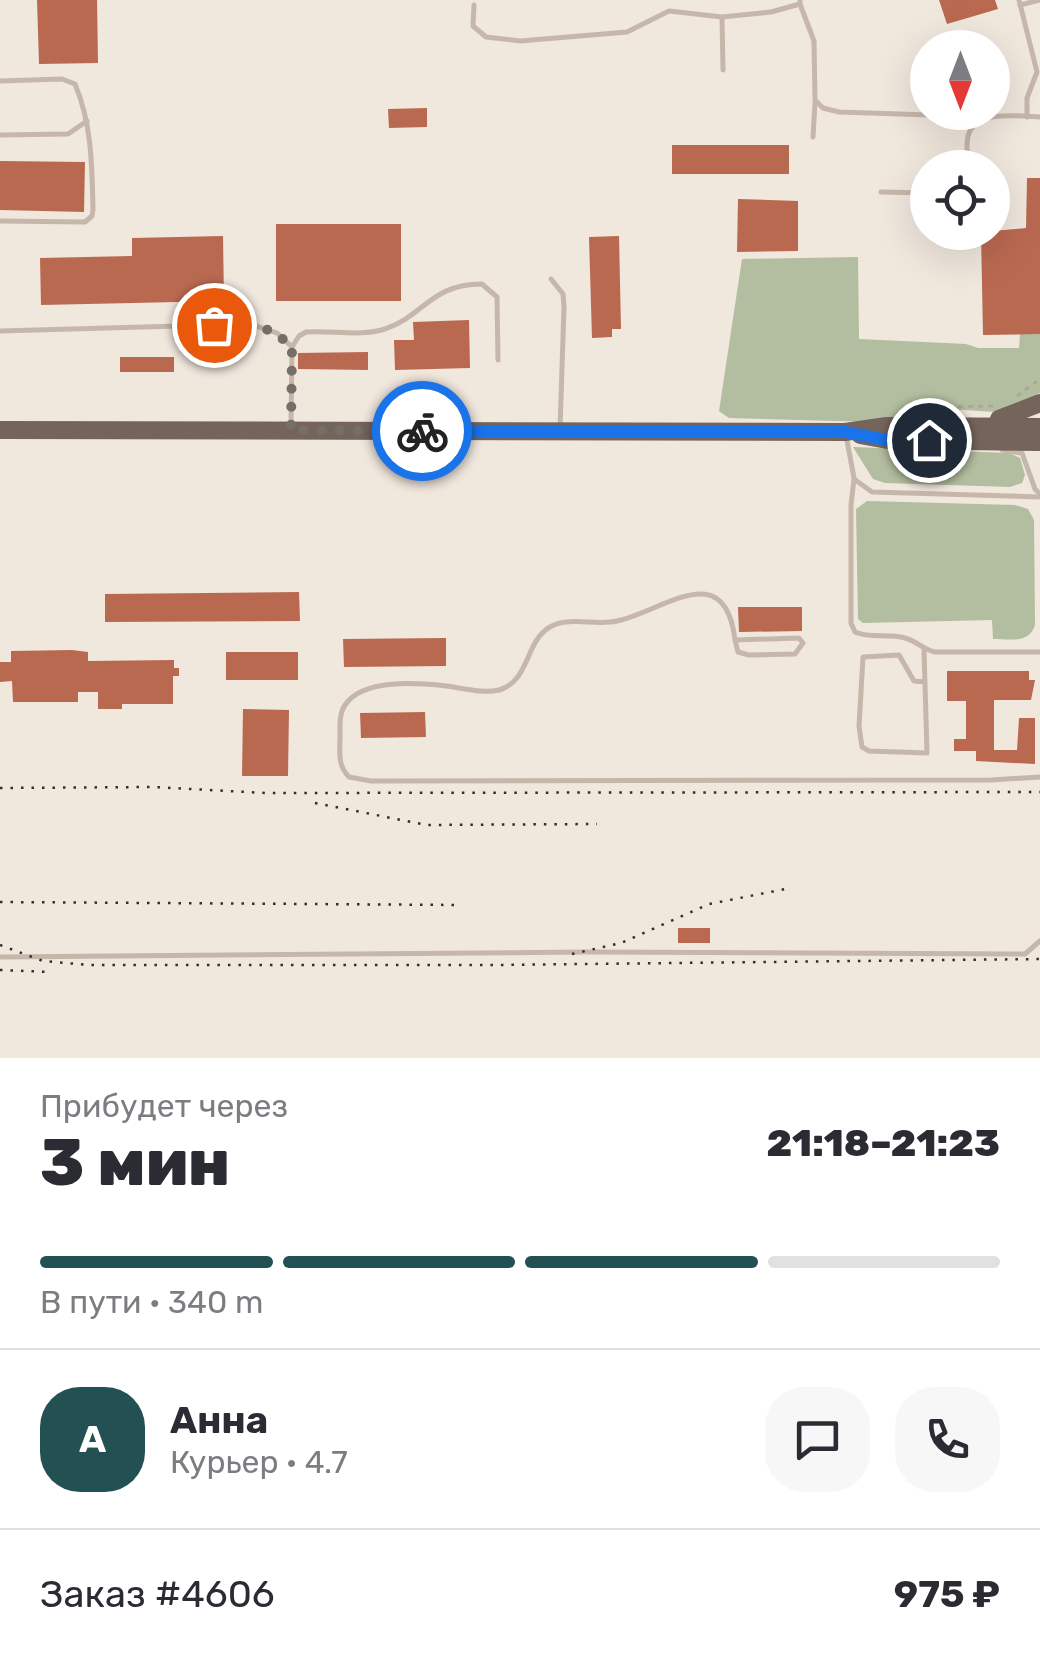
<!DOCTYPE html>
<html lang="ru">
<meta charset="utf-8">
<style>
body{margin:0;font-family:Rubik,sans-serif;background:#f7f7f7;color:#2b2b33;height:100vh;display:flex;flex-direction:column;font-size:38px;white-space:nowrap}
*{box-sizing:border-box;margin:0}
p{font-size:32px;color:#7c7c81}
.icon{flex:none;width:55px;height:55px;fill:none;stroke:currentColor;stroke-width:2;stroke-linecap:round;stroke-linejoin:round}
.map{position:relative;height:1058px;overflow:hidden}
.panel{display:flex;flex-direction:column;background:#fff;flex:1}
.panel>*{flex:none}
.needle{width:65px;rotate:180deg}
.buttons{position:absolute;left:910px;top:30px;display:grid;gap:20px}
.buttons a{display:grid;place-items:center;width:100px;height:100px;border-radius:50%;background:#fff;box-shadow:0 10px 40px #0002;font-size:50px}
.pin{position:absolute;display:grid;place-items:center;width:85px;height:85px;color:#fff;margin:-42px;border:5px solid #fff;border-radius:50%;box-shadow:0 2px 10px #0007}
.courier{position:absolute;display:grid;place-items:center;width:100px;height:100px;margin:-50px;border:8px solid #1a73e8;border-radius:50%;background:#fff;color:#222;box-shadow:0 2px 12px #0007}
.headline em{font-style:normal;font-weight:800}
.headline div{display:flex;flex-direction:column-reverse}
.headline{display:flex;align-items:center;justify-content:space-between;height:170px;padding:0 40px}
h1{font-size:65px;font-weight:800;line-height:75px}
.bar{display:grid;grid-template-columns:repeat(4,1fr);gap:15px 10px;align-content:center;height:120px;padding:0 40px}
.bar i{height:12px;border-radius:8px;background:#e1e1e2}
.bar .active{background:#235052}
.bar p{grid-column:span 4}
.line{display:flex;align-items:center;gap:25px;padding:0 40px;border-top:2px solid #e1e1e2}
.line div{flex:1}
.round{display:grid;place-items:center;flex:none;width:105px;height:105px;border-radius:40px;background:#f7f7f7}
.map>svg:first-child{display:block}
</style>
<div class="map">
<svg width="1040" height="1058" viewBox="0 0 1040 1058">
<rect width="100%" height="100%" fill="#f0e7dd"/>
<g fill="#b3bd9f">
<path d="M858,257L859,339L966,344L978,348H1019L1020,334H1040V393L996,412L947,409L874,422L729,418L719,411L742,259Z"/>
<path d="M853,447L1009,453L1020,458L1025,475L1022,483L1010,487L885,483L873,479Z"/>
<path d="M867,501L1015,505L1028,509L1034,520L1035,625C1029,644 1010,639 993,639L992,620L863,623L858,619L856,509Z"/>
</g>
<g fill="#ba6951">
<path d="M37,0H97L98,63L39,64Z"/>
<path d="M939,0H995L998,9L947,24Z"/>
<path d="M427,108V127L389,128L388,109Z"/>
<rect x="672" y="145" width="117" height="29"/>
<path d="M0,161L85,162L84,212L0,210Z"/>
<path d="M1027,178H1040V334L983,335L981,232L1026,228Z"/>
<path d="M738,199L798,201V251L737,252Z"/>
<rect x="276" y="224" width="125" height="77"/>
<path d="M223,236L224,301L41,305L40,258L132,256V238Z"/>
<path d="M619,236L621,329H612V337L592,338L589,237Z"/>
<path d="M469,320L470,368L395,370L394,340H414L413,322Z"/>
<path d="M368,352V370L298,369V353Z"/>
<rect x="120" y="357" width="54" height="15"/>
<path d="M299,592L300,621L105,622V594Z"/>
<path d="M738,607H802V631L739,632Z"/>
<path d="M446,638V666L344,667L343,639Z"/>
<path d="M72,650L88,652V661L174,660V668H179V676H173V704H122V709H98V692H78V702H13L12,681L0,682V662H11V651Z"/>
<rect x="226" y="652" width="72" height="28"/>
<path d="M947,671H1029V680H1035L1031,700H994V750H1017L1019,718H1035V764L976,761V751H954V739H966V701H947Z"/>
<path d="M243,709L289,710L288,776H242Z"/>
<path d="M425,712L426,737L361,738L360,713Z"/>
<rect x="678" y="928" width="32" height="15"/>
</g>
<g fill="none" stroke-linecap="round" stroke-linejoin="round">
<g stroke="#b2a195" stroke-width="2.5" stroke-dasharray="5 5" stroke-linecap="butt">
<path d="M1017,396L1040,379"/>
<path d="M938,407L993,406"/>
</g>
<g stroke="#c7b7aa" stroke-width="5">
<path d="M1019,0L1037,72L1027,98V117"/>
<path d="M800,4L814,41L815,100L823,108L839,112L991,117"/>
<path d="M474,5L473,26L486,37L520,41L627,32L669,11L722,17L771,12L800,4V0"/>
<path d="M1020,5L1040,0"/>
<path d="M722,17L723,70"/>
<path d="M0,81L62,79L75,84C92,124 92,167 93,210L92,216L85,222L0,221"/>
<path d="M0,135L68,134L87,121"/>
<path d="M813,137L815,103"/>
<path d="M968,168C968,157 965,143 969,133C978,110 1020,116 1040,117"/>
<path d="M881,192L928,193"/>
<path d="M968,232V243"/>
<path d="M551,279L563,294L564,307L560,429"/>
<path d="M0,331L250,324L277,333L292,347"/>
<path d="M291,427L292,347L299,336L306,332C332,330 360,337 385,329C425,315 431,284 482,284L497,297L498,360"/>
<path d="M846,435L854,478"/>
<path d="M1002,450L1022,453L1035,489L1040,494"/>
<path d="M1040,497L872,492L854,479L851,505V623L855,632C871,639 888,633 905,638C917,641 923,650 935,652H1040"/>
<path d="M735,640L738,652L749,655L795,654L803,643L799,638L735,640C725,555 662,612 617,621C596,626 569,616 550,627C525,641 530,681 499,690C482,694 463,688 446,686C418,683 363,678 345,705C339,714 340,725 340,735C340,751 337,765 349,777L371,781L991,780L1040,777"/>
<path d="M924,650L927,753L869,751L862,747L859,726L863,657L899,655L914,681L925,682"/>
<path d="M0,957L588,952L1025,954L1040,941"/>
</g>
<g stroke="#75645c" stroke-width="18">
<path d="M999,419L1040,403"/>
<path d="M0,430L845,432L887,426L1040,427"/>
<path d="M860,435L887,440L1040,442"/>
</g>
<g stroke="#352d29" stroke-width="2.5" stroke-dasharray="2.5 8" stroke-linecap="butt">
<path d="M0,788L153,787L266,793L1040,792"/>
<path d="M315,803L427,825L597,824"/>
<path d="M0,902L461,905"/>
<path d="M0,945L43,961L89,965H493L1040,959"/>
<path d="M572,954L621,943L709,904L791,888"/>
<path d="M0,970L50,972"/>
</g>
</g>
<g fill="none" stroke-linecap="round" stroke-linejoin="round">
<path stroke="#766e68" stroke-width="10" stroke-dasharray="0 18" d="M214,325C250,324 265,322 292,347L291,430L422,431"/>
<path stroke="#1a73e8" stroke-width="12" d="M422,431L845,432L887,440H929"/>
</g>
</svg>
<div class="buttons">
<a><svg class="needle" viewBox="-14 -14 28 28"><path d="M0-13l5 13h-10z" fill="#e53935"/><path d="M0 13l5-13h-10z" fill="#7c7c81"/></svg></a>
<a><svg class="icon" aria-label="locate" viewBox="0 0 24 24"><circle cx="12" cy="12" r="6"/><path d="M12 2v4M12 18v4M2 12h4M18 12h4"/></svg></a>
</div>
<div class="pin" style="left:214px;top:325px;background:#ea580c"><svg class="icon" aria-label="bag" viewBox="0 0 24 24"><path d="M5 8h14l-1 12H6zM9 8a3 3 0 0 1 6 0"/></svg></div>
<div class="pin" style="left:929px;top:440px;background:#1f2937"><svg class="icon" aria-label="home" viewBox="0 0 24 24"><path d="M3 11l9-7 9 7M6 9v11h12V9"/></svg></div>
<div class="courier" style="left:422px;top:431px"><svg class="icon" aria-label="bike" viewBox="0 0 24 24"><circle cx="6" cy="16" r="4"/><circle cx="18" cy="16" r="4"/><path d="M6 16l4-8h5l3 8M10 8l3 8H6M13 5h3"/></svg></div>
</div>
<section class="panel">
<div class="headline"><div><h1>3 мин</h1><p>Прибудет через</p></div><em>21:18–21:23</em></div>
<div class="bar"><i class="active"></i><i class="active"></i><i class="active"></i><i></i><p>В пути · 340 m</p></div>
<div class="line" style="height:180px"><b class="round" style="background:#235052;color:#fff">А</b><div><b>Анна</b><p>Курьер · 4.7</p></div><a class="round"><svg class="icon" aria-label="chat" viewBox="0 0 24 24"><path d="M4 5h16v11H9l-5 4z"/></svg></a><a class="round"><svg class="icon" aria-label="phone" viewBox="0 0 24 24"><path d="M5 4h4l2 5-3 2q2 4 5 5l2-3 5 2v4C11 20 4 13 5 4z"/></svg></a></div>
<div class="line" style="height:130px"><div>Заказ #4606</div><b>975 ₽</b></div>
</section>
